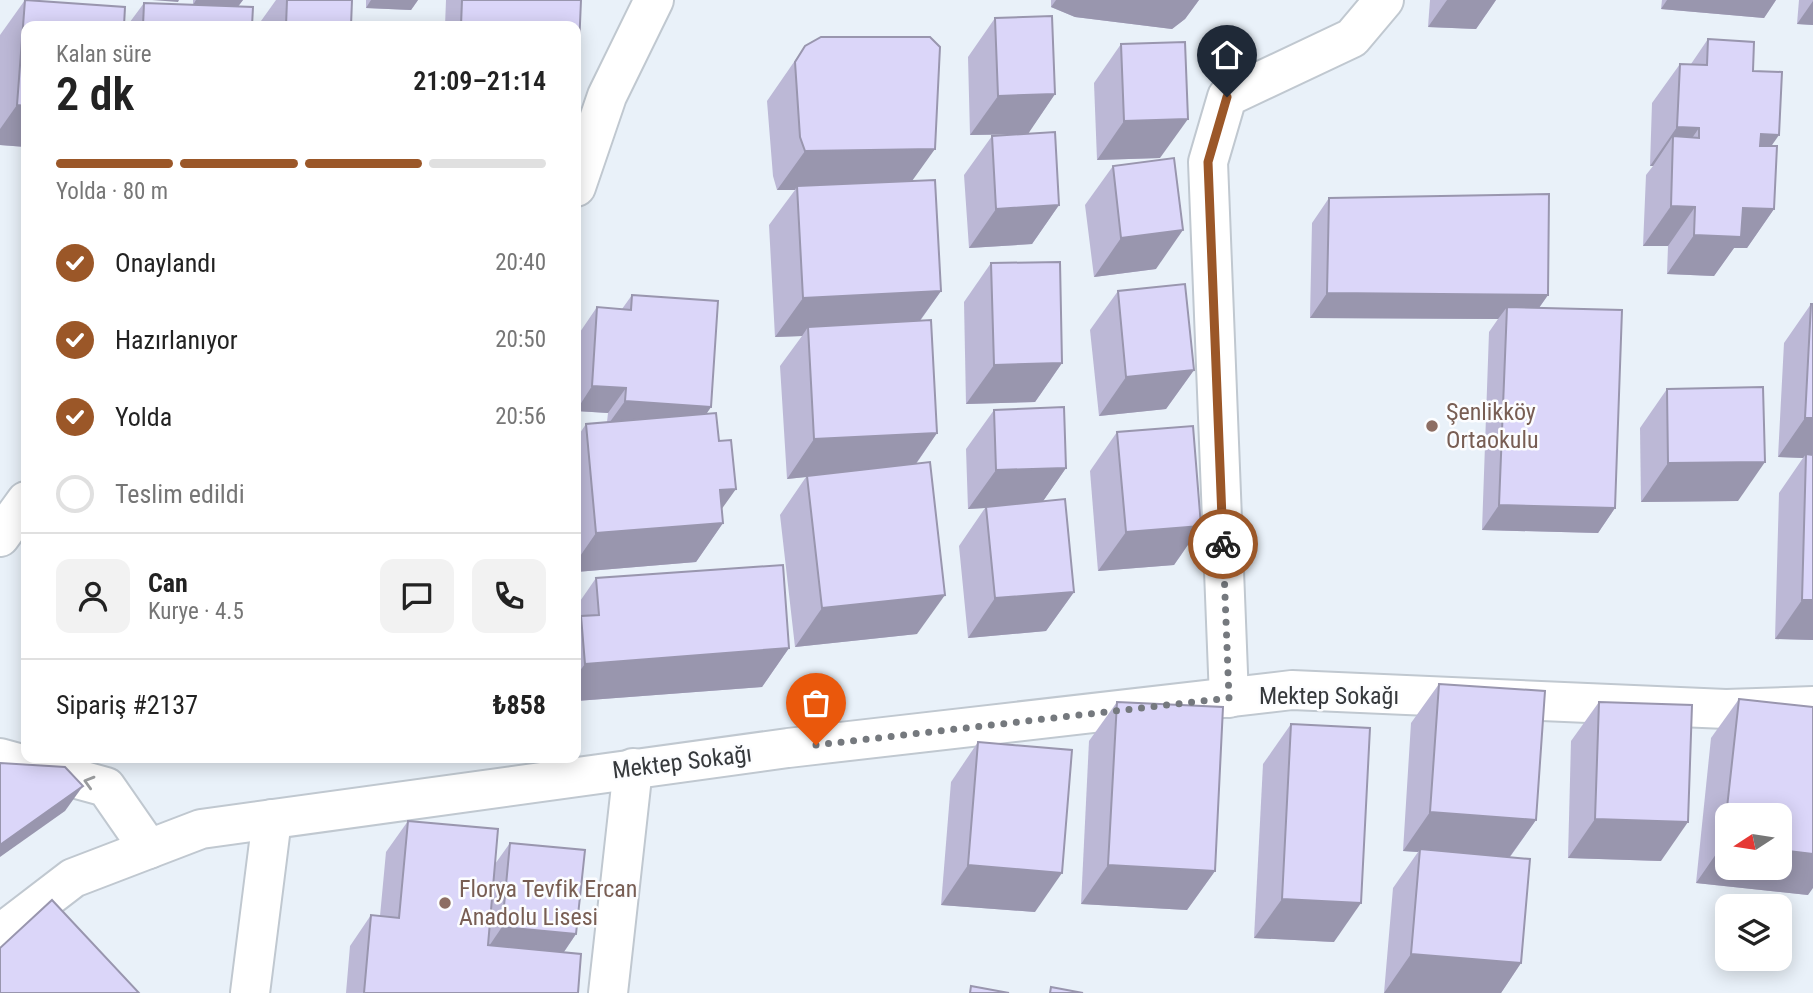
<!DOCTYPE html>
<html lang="tr">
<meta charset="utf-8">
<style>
body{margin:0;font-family:"Roboto Condensed",sans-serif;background:#f2f2f2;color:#222;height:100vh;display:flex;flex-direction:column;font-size:26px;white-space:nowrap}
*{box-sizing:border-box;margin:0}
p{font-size:23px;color:#767676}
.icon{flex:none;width:38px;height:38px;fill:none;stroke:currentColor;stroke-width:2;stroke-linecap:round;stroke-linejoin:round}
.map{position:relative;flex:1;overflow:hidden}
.drawer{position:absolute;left:21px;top:21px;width:560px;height:742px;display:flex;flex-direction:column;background:#fff;border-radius:14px;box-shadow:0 4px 18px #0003}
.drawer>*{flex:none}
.needle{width:46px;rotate:258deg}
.controls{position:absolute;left:1715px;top:803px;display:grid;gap:14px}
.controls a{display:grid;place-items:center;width:77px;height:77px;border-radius:14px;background:#fff;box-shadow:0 4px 18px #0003;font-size:35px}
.pin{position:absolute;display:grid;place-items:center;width:60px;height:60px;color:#fff;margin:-72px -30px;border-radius:50% 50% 50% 0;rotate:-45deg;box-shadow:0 0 7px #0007}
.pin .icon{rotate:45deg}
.courier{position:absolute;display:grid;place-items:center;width:70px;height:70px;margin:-35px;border:5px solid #9b5728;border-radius:50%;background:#fff;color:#222;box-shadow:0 2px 9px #0007}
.head em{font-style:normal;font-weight:600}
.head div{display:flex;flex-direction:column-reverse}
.head{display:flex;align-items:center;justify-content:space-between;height:119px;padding:0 35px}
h1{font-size:46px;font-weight:600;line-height:52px}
.bar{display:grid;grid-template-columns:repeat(4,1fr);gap:10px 7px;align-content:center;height:84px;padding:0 35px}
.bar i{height:9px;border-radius:5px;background:#e0e0e0}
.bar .on{background:#9b5728}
.bar p{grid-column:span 4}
.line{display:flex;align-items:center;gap:18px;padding:0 35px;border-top:2px solid #e0e0e0}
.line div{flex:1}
.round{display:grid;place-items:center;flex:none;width:74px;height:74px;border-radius:14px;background:#f2f2f2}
ol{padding:0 35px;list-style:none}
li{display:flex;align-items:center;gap:21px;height:77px}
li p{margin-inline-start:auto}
li .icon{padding:7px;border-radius:50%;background:#9b5728;color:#fff;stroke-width:4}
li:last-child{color:#767676}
li i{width:38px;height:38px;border:4px solid #e0e0e0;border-radius:50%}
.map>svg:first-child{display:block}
</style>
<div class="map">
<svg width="1813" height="993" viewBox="0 0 1813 993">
<rect width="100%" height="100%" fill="#e9f1f9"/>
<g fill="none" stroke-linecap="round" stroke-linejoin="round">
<defs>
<g id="street">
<path d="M0,537L26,501"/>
<path d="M1229,698L1208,162L1227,97L1352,38L1384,0"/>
<path d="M0,758L106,787L149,849"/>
<path d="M250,993L272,819"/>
<path d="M608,993L633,768"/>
</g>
<g id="secondary">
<path d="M576,187L607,96L654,0"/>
<path d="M0,934L73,878L201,829L788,748L1292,690L1726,709L1813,706"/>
</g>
</defs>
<use href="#street" stroke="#c0c8d0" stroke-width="42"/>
<use href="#secondary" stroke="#c0c8d0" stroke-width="42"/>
<use href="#street" stroke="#fff" stroke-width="38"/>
<use href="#secondary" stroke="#fff" stroke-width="38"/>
</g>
<g fill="#bcb8d6">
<path d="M25,0L26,147L0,145V35Z"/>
<path d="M193,0H243L238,6L252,26H127L144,3L193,5Z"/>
<path d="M276,0H352L351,26H261V21Z"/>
<path d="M366,0H418L411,10L366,8Z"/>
<path d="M446,0H581L579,47L576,51V26H445Z"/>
<path d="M1051,0H1199L1185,19L1172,29L1075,17L1051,7Z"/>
<path d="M1430,0H1496L1476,29L1428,27Z"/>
<path d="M1662,0H1776L1764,18L1661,9Z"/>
<path d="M1799,0H1813V25L1797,24Z"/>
<path d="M995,18L1055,94L1028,133L1059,205L1032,244L969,248L964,175L992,136L1022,134L970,135L968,57Z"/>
<path d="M1708,39L1753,71L1771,146L1774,209L1747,248H1734L1714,276L1667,274L1668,246H1643L1646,175L1653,166H1650L1652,103L1680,64H1691Z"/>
<path d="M1121,44L1160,158L1097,160L1094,83Z"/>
<path d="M805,46L912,181L941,291L920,321L937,433L916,464L917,634L795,647L780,515L806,477L787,479L780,366L802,336L775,337L769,225L795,190H777L773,176L767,101Z"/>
<path d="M1113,166L1156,269L1094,277L1085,205Z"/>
<path d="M1329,198L1548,295L1539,308L1615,508L1598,533L1482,530L1489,332L1498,319L1310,318L1312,223Z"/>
<path d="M991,263L1062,363L1035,402L966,404L964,302Z"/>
<path d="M1118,291L1194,370L1166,409L1099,416L1090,330Z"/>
<path d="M632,295L711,407L706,414L722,509L723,523L696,562L576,572V439L586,424L607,422L608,413L576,411L580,332L597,307L622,309Z"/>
<path d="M1811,304L1813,640L1775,639L1779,493L1803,458L1778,457L1784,343Z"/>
<path d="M1667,389L1738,501L1641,502L1640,428Z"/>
<path d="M994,410L1066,468L1043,501L1074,592L1046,631L968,638L959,546L985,508L968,509L966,449Z"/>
<path d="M1117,432L1201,526L1174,565L1098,571L1090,471Z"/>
<path d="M596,578L789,648L762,687L576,701V607Z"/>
<path d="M1439,684L1536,820L1510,857L1521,963L1501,993H1384L1393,888L1418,852L1403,851L1411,723Z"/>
<path d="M1739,699L1808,895L1696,883L1711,738Z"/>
<path d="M1117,702L1215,871L1187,910L1081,904L1089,741Z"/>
<path d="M1599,702L1661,861L1568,858L1571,741Z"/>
<path d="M1291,724L1334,942L1254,938L1263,764Z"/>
<path d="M978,742L1035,912L941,905L951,782Z"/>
<path d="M408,821L495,864L510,843L576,934L564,952L578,993H346L350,946L371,915L380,916L386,852Z"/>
</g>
<g fill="#9996ae">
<path d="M152,0H179L178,2Z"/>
<path d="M196,0H243L237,8L193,5Z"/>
<path d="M371,0H418L411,10L366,8Z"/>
<path d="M1056,0H1199L1185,19L1172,29L1075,17L1051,7Z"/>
<path d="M1447,0H1496L1476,29L1428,27Z"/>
<path d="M1667,0H1776L1764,18L1661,9Z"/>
<path d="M1813,1V25L1797,24Z"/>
<path d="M1055,94L1028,134L970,135L998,96Z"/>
<path d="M17,105L26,106V147L0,145V129Z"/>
<path d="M1188,119L1160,158L1097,160L1124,121Z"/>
<path d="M1677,127L1699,128L1672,167L1673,136L1653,166H1650Z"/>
<path d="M1761,134L1779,135L1752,174Z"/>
<path d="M935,149L907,188L797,186L795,190H777L805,151Z"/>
<path d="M1059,205L1032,244L969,248L996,209Z"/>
<path d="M1671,206L1695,207L1668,246H1643Z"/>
<path d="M1743,208L1774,209L1747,248H1734L1714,276L1667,274L1694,235Z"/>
<path d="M1183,230L1156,269L1094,277L1121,238Z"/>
<path d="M941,291L913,330L808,327L802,336L775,337L803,298Z"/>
<path d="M1327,293L1548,295L1531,319L1507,307L1498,319L1310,318Z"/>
<path d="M1062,363L1035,402L966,404L994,365Z"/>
<path d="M1194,370L1166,409L1099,416L1126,377Z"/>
<path d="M592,386L626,388L608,413L576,411Z"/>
<path d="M625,401L711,407L694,432L607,426Z"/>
<path d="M1805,418H1813V459L1806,454L1803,458L1778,457Z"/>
<path d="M937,433L910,472L807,476L806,477L787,479L814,439Z"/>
<path d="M1765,462L1738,501L1641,502L1668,463Z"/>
<path d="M1066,468L1039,507H986L985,508L968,509L996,470Z"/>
<path d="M736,489L711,524L723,523L696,562L576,572V562L596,533L720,490Z"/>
<path d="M1499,505L1615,508L1598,533L1482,530Z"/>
<path d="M1201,526L1174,565L1098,571L1126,532Z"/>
<path d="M1074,592L1046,631L968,638L995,598Z"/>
<path d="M945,595L917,634L795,647L822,608Z"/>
<path d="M1802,600H1813V640L1775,639Z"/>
<path d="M789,648L762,687L576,701V676L585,664Z"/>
<path d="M83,786L65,811L0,857V845Z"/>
<path d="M1430,812L1536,820L1508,859L1420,849L1418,852L1403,851Z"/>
<path d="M1595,819L1688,822L1661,861L1568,858Z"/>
<path d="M1723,844H1727V868H1780V850L1813,854V888L1808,895L1696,883Z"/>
<path d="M968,865L1062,873L1035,912L941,905Z"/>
<path d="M1108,865L1215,871L1187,910L1081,904Z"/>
<path d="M1282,899L1361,903L1334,942L1254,938Z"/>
<path d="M502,927L576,934L559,959L485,952Z"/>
<path d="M1411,954L1521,963L1501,993H1384Z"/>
</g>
<g fill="#dbd6f9" stroke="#9996ae" stroke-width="2">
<path d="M25,0L125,7L124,26H26V106L17,105Z"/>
<path d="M287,0H352L351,26H286Z"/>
<path d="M462,0H581L579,47H576V26H461Z"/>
<path d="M144,3L253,7L252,26H143Z"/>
<path d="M1052,16L1055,94L998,96L995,18Z"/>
<path d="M821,37H930L940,47L935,149L805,151L800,137L795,62L805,46Z"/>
<path d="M1708,39L1754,42L1753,71L1782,72L1779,135L1761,134L1760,146H1777L1774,209L1743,208L1741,237L1694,235L1695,207L1671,206L1673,136L1699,138V128L1677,127L1680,64L1707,65Z"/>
<path d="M1185,42L1188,119L1124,121L1121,44Z"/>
<path d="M1055,132L1059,205L996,209L992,136Z"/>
<path d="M1174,158L1183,230L1121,238L1113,166Z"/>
<path d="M935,180L941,291L803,298L797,186Z"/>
<path d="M1549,194L1548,295L1327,293L1329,198Z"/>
<path d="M1060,262L1062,363L994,365L991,263Z"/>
<path d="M1185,284L1194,370L1126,377L1118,291Z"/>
<path d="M632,295L718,301L711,407L625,401L626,388L592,386L597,307L631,310Z"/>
<path d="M1811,304H1813V418H1805Z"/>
<path d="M1507,307L1622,310L1615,508L1499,505Z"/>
<path d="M931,320L937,433L814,439L808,327Z"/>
<path d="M1763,387L1765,462L1668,463L1667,389Z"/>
<path d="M1064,407L1066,468L996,470L994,410Z"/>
<path d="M716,413L719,441L731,440L736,489L720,490L723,523L596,533L586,424Z"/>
<path d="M1193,426L1201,526L1126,532L1117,432Z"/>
<path d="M1806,454L1813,455V600H1802Z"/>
<path d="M930,462L945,595L822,608L807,476Z"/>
<path d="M1065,499L1074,592L995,598L986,507Z"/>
<path d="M783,565L789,648L585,664L581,616L599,615L596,578Z"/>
<path d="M1439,684L1545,691L1536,820L1430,812Z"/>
<path d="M1739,699L1813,707V854L1780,850V816H1727V844H1723Z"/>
<path d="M1117,702L1223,707L1215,871L1108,865Z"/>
<path d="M1599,702L1692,705L1688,822L1595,819Z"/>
<path d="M1291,724L1370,728L1361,903L1282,899Z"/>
<path d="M978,742L1072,750L1062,873L968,865Z"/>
<path d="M0,763L65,767L83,786L0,845Z"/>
<path d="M408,821L498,829L488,945L581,954L578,993H364L371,915L399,918Z"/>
<path d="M510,843L585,850L576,934L502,927Z"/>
<path d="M1420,849L1530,859L1521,963L1411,954Z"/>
<path d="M52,900L139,993H0V948Z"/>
<path d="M971,986L1009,993H970Z"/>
<path d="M1051,987L1083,993H1050Z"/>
</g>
<defs><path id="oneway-chevron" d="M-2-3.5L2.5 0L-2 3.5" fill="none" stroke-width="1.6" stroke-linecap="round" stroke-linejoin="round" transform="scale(1.75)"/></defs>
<use stroke="#9a9c9e" href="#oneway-chevron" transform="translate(89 782) rotate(-164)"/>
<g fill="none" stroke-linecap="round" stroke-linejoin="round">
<path stroke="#75797e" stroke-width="7" stroke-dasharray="0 12.6" d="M816,745L1229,698L1223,544"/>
<path stroke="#9b5728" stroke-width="9" d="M1223,544L1208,162L1227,97"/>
</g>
<g fill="#8d6e63" stroke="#fcfdff" stroke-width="2.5">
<circle cx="1432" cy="426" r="7"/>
<circle cx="445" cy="903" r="7"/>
</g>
<g text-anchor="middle" stroke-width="5" stroke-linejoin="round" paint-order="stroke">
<g font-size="24" fill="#785e54" stroke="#fcfdff" text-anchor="start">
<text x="1446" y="420">Şenlikköy<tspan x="1446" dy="28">Ortaokulu</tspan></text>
<text x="459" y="897">Florya Tevfik Ercan<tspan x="459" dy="28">Anadolu Lisesi</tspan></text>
</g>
<g font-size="24" fill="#36393c" stroke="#fcfdff">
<text x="1329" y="704">Mektep Sokağı</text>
<text transform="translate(682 762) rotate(-7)" y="8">Mektep Sokağı</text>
</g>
</g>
</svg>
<div class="controls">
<a><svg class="needle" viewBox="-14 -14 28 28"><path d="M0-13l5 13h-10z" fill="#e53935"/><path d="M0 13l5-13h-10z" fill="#767676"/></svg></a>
<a><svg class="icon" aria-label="layers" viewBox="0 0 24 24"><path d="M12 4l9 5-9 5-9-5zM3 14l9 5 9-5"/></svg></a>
</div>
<div class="pin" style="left:816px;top:745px;background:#ea580c"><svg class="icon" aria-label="bag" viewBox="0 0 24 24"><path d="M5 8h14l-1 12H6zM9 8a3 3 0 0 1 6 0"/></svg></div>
<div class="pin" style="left:1227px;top:97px;background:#1f2937"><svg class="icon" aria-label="home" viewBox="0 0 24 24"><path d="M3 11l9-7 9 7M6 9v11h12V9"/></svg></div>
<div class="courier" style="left:1223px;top:544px"><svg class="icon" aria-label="bike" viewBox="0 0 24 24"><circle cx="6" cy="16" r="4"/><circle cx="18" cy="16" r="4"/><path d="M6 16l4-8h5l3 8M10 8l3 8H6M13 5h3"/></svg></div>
<section class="drawer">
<div class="head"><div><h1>2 dk</h1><p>Kalan süre</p></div><em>21:09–21:14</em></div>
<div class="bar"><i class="on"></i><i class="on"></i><i class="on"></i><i></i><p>Yolda · 80 m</p></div>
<ol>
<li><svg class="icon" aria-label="check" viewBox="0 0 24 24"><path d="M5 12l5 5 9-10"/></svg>Onaylandı<p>20:40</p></li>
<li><svg class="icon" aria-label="check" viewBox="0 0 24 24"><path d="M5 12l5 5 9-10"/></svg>Hazırlanıyor<p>20:50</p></li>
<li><svg class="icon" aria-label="check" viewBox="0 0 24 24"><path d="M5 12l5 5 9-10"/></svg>Yolda<p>20:56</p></li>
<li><i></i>Teslim edildi</li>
</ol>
<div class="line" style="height:126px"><a class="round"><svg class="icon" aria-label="person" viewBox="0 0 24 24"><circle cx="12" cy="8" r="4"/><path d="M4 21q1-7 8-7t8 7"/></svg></a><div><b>Can</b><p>Kurye · 4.5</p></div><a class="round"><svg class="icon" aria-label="chat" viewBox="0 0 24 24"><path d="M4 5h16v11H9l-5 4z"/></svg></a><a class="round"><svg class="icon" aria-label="phone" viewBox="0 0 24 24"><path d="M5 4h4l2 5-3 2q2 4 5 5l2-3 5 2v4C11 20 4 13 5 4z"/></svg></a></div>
<div class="line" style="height:91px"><div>Sipariş #2137</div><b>₺858</b></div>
</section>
</div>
